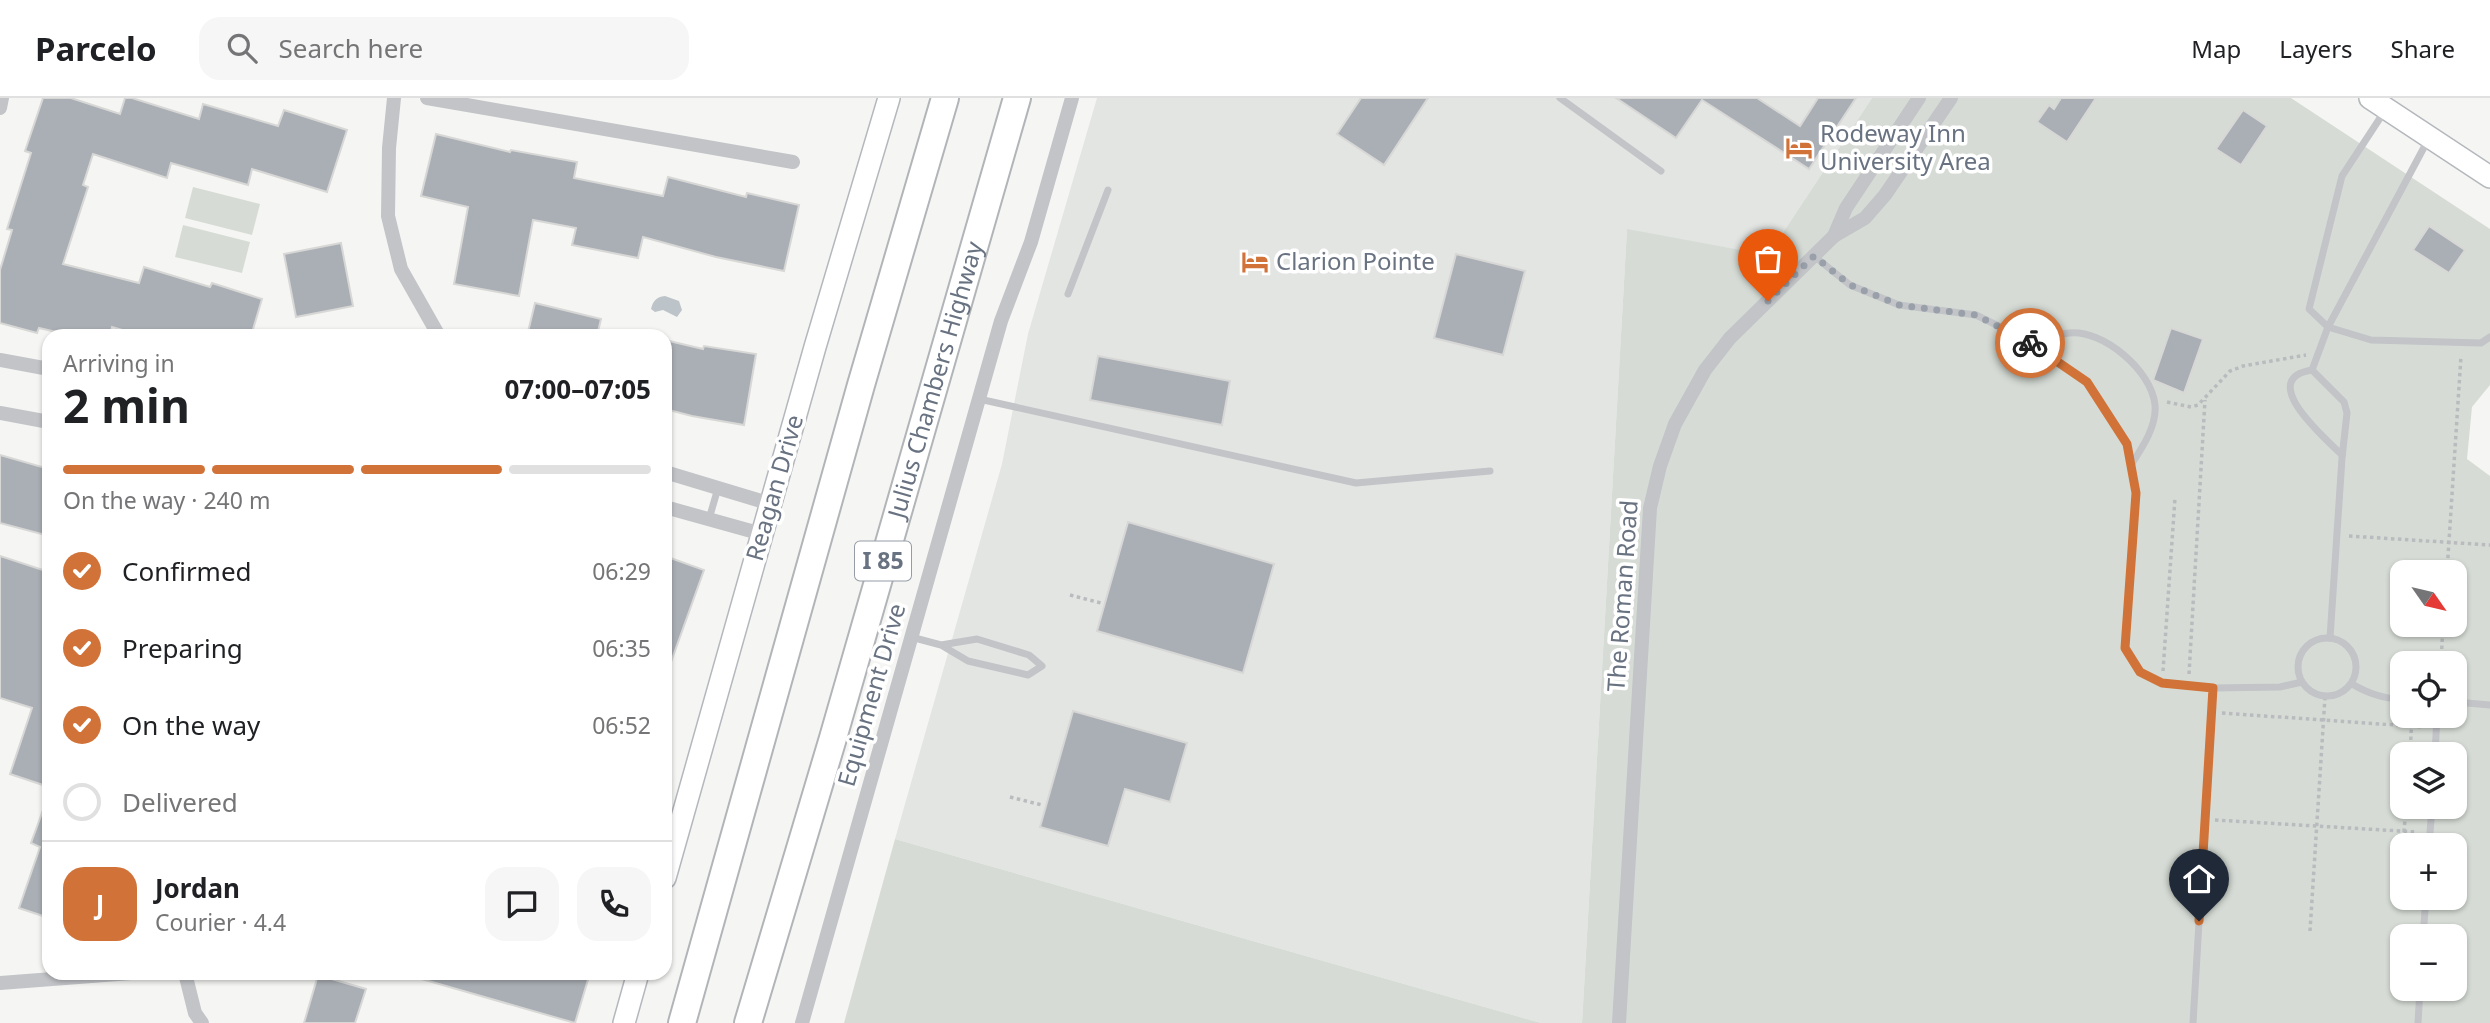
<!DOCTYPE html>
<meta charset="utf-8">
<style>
body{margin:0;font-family:"Noto Sans",sans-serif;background:#f6f6f6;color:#202124;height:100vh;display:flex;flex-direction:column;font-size:26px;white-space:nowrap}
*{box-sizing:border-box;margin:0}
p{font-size:23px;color:#757577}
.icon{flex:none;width:38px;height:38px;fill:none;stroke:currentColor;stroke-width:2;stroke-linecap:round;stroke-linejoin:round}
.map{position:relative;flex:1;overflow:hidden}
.details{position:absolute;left:42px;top:231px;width:630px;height:651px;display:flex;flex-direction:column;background:#fff;border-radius:21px;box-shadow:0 2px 5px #0004}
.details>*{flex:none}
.needle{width:46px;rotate:124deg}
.tools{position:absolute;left:2390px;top:462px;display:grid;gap:14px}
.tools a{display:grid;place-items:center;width:77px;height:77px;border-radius:14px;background:#fff;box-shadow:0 2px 5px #0004;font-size:35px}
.pin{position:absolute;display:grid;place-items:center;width:60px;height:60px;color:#fff;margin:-72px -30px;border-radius:50% 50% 50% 0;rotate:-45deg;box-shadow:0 0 7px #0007}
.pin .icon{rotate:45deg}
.courier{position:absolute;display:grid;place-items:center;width:70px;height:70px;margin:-35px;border:5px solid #d17338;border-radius:50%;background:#fff;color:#222;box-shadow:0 2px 9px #0007}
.head em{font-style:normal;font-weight:700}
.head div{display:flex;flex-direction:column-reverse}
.head{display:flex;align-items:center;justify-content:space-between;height:119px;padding:0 21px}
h1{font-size:46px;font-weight:700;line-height:52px}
.bar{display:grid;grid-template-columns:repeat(4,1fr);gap:10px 7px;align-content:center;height:84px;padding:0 21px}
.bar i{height:9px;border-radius:5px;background:#e0e0e0}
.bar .on{background:#d17338}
.bar p{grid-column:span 4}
.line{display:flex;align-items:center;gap:18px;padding:0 21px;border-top:2px solid #e0e0e0}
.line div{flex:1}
.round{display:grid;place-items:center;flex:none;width:74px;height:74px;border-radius:21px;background:#f6f6f6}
ol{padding:0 21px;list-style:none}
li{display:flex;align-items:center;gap:21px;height:77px}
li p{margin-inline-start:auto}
li .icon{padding:7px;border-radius:50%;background:#d17338;color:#fff;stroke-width:4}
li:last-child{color:#757577}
li i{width:38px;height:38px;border:4px solid #e0e0e0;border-radius:50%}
header{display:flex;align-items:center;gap:42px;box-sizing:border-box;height:98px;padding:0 35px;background:#fff;border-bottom:2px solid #e0e0e0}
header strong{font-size:33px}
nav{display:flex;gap:38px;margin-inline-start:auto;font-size:24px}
.search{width:490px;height:63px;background:#f6f6f6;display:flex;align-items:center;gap:18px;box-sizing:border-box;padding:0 24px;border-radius:21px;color:#757577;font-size:26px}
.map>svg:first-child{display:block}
</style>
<header>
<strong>Parcelo</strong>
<div class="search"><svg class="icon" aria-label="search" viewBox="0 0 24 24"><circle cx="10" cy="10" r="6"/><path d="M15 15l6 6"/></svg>Search here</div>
<nav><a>Map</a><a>Layers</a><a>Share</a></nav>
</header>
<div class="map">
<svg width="2490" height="925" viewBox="0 0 2490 925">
<rect width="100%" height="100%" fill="#f5f6f3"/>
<path fill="#e3e5e3" d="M1097,0H1872L1768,157L1627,132L1582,925H1541L895,741L1002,366L1028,236Z"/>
<g fill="#d6dcd5" fill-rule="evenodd">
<path d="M1872,0H2291L2490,131V287L2472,309L2467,361L2490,378V925H1582L1627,131L1768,157ZM2403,474H2455V527H2403ZM2403,565H2455V618H2403ZM2403,656H2455V709H2403ZM2403,747H2455V800H2403ZM2403,838H2455V891H2403Z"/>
<path d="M193,89L260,106L252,137L185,120Z"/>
<path d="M183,127L250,144L242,175L175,159Z"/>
<path d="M895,741L1541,925H844Z"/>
</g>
<path fill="#bcc3c9" d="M665,198L679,203L682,212L677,219L663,212L655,214L651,211C653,203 656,199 665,198Z"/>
<g fill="#aaafb5" stroke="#d7d7d6" stroke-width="2">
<path d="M43,0H71L120,16L125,0H132L199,21L203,6L278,28L284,12L347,32L327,94L252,71L248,87L171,65L167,80L93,56L83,87L88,89L63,166L139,185L144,169L210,189L212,185L262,201L251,238H143L112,229L110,238H73L39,230L37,235L0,225V172L12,132L7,131L31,55L25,53Z"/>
<path d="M1361,0H1428L1384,67L1337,36Z"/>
<path d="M1616,0H1757L1800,28L1818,0H1856L1809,71L1702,2L1676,40Z"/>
<path d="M2061,0H2096L2067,44L2037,24L2049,7L2054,11Z"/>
<path d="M2243,12L2267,28L2241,67L2216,51Z"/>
<path d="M436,36L510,54L511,52L577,64L574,80L663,98L668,79L746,99L747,95L799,107L784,173L716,159L643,139L638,160L572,147L576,130L533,122L519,198L454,186L468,109L421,98Z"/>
<path d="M2429,128L2465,152L2449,175L2413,152Z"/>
<path d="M341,145L353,208L296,219L284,156Z"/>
<path d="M1456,156L1525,173L1503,257L1434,240Z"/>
<path d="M535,205L601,221L597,238H527Z"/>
<path d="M2171,230L2203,241L2184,295L2153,282Z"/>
<path d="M665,242L703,251L704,248L756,256L744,327L692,318L665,311Z"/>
<path d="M1098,258L1230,283L1222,327L1090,302Z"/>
<path d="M0,357L49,371V438L0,425Z"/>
<path d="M1128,424L1274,466L1243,575L1097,533Z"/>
<path d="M0,458L49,474V689L10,676L32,610L0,600Z"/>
<path d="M665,458L704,472L667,575L665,574Z"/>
<path d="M1073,613L1187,645L1170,704L1125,691L1108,748L1040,729Z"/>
<path d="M47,701H49V820L19,810L40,749L31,745Z"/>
<path d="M418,875H590L575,925L418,880Z"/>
<path d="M318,877L366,891L355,925H304Z"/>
</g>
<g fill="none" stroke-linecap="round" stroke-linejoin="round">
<defs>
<g id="secondary">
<path d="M2370,0L2490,79"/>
<path d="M665,780L815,249L889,0"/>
<path d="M624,925L638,875"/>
</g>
<g id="highway">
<path d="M682,925L861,287L945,0"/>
<path id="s1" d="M748,925L833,640L1017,0"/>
</g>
</defs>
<use href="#secondary" stroke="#b4b7bc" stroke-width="24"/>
<use href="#highway" stroke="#b2b5b8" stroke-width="30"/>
<g stroke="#b9bbbe" stroke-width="3.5" stroke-dasharray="3.5 3.5" stroke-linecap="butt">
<path d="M2167,304L2191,309L2198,307L2230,273L2243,268L2306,257"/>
<path d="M2349,438L2490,447"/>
<path d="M2447,474L2461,258"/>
<path d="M1070,497L1101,505"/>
<path d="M2441,565L2443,527"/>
<path d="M2163,573L2175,400"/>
<path d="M2189,576L2205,302"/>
<path d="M2222,615L2424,629"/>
<path d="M2410,656L2412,618"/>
<path d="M1010,699L1042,707"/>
<path d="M2215,722L2417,734"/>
<path d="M2404,734L2406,709"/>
<path d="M2310,833L2325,599"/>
</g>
<g stroke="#c2c4c8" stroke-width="7">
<path d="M1560,0L1661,73"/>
<path d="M2386,11L2342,78L2309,211L2328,229L2371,242L2481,245L2490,239"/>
<path d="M1814,158L1850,187L1899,207L1976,217L2027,242L2087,284L2127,346L2131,367L2136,395L2125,550L2140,574L2163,585L2213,590L2280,589L2302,584"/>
<path d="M1068,196L1108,92"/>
<path d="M2032,246C2044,242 2056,236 2069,235C2103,231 2152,273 2155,307C2157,328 2142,350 2131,367"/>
<path d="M2312,272C2255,281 2326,341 2342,357"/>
<path d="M979,301L1356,385L1490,373"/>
<path d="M709,421L718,390"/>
<path d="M911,539L941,547L968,563L1028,577L1042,568L1029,557L977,541L941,547"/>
<circle cx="2327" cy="569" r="29"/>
<path d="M2330,540L2342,360L2347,315L2344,304L2312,272L2328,229L2429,40"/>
<path d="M2352,586C2369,596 2383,600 2403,602"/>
<path d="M2455,604L2490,607"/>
<path d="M2435,656L2437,618"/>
<path d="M2429,747L2432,709"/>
<path d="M2423,838L2426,800"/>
<path d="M2193,925L2213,590"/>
<path d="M2418,925L2420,891"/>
</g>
<g stroke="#c2c4c8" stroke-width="14">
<path d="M394,0L389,50L388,118L401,171L439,238"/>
<path d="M427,0L793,64"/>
<path d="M0,10L2,0"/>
<path d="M1834,138L1846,110L1919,0"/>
<path d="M0,262L49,271"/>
<path d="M0,315L49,324"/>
<path d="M665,374L771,406"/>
<path d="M665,409L762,436"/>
<path d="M185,875L195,915L202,925"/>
<path d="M0,885L131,875"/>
<path d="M802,925L1001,223L1031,144L1072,0"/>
<path d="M1619,925L1650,410L1660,368L1675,326L1705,272L1730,240L1834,138L1865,120L1885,97L1951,0"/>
</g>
<use href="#secondary" stroke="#fff" stroke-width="21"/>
<use href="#highway" stroke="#fff" stroke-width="26"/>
</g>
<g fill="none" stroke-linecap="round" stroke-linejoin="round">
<path stroke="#99a0a9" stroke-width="7" stroke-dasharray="0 12.6" d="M1768,203L1814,158L1850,187L1875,197L1899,207L1976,217L2030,245"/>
<path stroke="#d17338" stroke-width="9" d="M2030,245L2087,284L2127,346L2136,395L2125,550L2140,574L2162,585L2213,590L2199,823"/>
</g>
<defs>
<symbol id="hotel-bare" viewBox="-9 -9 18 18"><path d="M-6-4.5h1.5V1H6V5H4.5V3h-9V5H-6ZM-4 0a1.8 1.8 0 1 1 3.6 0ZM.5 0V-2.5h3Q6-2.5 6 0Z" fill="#d17338" stroke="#fff" stroke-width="2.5" paint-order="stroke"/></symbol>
</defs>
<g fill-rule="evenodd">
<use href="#hotel-bare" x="1780" y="31" width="38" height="38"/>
<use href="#hotel-bare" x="1236" y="145" width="38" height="38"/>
</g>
<g text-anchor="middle" stroke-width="7" stroke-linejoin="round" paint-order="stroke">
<rect fill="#fff" stroke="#959ca7" stroke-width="2" x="855" y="443.5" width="56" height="39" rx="5"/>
<g font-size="23" font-weight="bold" fill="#687281">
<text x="883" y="471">I 85</text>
</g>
<g font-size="24" fill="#687281" stroke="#fff" text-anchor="start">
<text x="1820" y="44">Rodeway Inn<tspan x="1820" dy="28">University Area</tspan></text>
<text x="1276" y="172">Clarion Pointe</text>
</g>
<g font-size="24" fill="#687281" stroke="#fff">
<text dy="8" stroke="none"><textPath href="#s1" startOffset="670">Julius Chambers Highway</textPath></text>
<text transform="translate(775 390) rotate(-74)" y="8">Reagan Drive</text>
<text transform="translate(1623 498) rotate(-86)" y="8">The Roman Road</text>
<text transform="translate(872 597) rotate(-74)" y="8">Equipment Drive</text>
</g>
</g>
</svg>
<div class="tools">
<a><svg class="needle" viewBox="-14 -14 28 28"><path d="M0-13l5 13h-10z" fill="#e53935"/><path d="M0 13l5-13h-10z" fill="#757577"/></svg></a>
<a><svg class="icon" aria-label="locate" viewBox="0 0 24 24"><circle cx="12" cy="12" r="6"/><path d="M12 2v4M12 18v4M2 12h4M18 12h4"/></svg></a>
<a><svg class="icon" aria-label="layers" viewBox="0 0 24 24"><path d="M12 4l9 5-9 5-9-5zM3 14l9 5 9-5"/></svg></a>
<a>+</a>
<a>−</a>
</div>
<div class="pin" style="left:1768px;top:203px;background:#ea580c"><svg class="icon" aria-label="bag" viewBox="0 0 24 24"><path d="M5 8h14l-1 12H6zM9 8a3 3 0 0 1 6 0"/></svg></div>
<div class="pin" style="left:2199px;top:823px;background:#1f2937"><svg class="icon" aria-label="home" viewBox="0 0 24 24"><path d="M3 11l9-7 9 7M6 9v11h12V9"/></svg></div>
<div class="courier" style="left:2030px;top:245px"><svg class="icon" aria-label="bike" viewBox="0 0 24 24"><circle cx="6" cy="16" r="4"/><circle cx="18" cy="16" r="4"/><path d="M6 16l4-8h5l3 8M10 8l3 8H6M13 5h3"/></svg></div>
<section class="details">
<div class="head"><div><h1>2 min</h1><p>Arriving in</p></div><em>07:00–07:05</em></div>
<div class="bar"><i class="on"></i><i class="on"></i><i class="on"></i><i></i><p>On the way · 240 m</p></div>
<ol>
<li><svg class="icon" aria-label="check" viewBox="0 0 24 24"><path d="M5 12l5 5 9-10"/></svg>Confirmed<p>06:29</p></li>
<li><svg class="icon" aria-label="check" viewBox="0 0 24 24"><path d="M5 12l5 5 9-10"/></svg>Preparing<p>06:35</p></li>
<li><svg class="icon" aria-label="check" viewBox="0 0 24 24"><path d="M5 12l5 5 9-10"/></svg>On the way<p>06:52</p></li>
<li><i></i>Delivered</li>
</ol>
<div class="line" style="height:126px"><b class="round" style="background:#d17338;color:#fff">J</b><div><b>Jordan</b><p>Courier · 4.4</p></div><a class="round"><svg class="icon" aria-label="chat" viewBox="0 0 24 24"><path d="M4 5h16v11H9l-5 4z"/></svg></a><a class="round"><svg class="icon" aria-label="phone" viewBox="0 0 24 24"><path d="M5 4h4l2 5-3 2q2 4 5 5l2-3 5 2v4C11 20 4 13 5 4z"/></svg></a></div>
</section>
</div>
